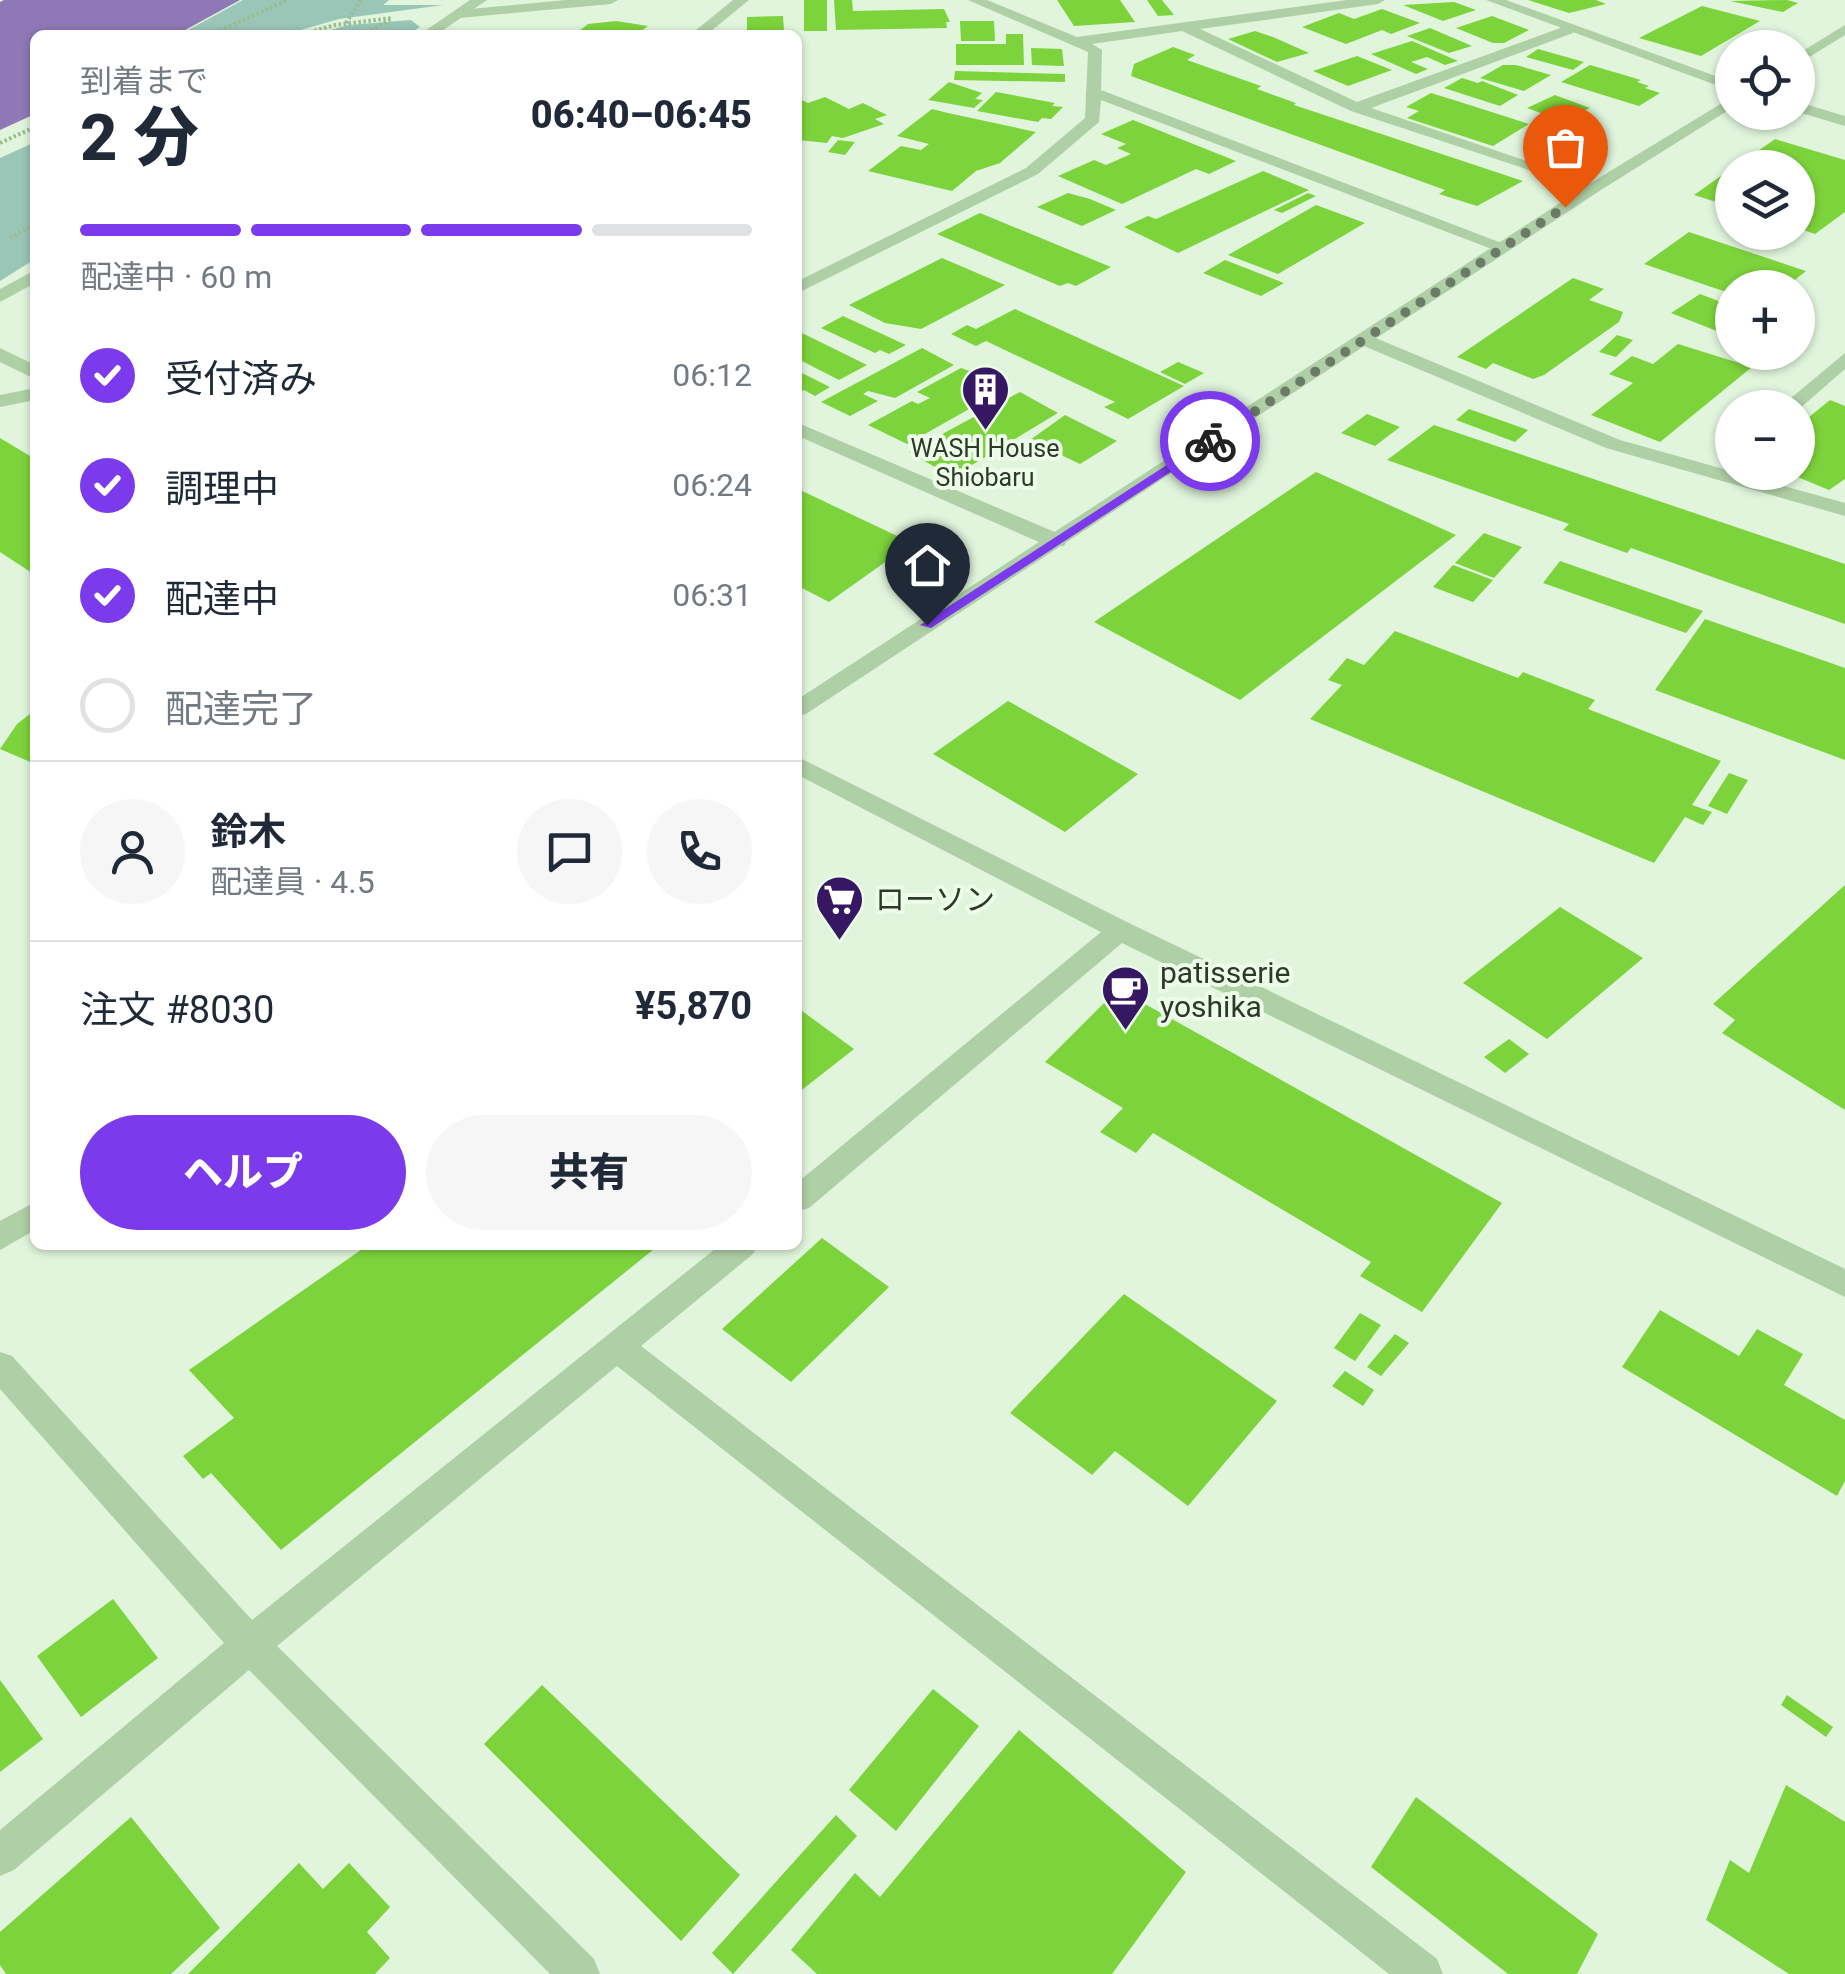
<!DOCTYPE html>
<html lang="ja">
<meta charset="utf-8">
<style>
body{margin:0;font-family:Roboto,"Noto Sans JP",sans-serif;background:#f6f6f7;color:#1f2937;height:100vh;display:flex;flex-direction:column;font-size:38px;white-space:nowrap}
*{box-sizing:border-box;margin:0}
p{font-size:32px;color:#747a83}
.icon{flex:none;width:55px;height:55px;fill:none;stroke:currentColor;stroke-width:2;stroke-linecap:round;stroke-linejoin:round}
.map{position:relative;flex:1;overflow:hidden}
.sheet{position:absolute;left:30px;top:30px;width:772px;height:1220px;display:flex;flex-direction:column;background:#fff;border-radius:15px;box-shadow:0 2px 8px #0004}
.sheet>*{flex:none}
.fabs{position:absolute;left:1715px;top:30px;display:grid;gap:20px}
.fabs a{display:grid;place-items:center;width:100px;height:100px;border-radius:50%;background:#fff;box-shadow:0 2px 8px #0004;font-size:50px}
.pin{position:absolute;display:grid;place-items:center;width:85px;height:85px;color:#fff;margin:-102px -42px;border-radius:50% 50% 50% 0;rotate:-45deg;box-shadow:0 0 10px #0007}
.pin .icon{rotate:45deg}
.courier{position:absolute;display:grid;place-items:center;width:100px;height:100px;margin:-50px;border:8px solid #7c3aed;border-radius:50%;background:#fff;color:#222;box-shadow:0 2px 12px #0007}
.headline em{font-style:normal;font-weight:800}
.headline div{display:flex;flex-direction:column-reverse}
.headline{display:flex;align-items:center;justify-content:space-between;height:170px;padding:0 50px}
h1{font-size:65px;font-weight:800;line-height:75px}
.bar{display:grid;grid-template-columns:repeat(4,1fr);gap:15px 10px;align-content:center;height:120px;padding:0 50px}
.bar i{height:12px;border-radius:8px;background:#e0e1e3}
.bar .current{background:#7c3aed}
.bar p{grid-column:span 4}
.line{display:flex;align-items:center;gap:25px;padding:0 50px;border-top:2px solid #e0e1e3}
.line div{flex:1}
.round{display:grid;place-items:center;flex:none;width:105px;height:105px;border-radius:52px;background:#f6f6f7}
ol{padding:0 50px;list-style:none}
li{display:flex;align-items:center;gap:30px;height:110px}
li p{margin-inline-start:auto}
li .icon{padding:10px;border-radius:50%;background:#7c3aed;color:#fff;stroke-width:4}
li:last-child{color:#747a83}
li i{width:55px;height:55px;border:5px solid #e0e1e3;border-radius:50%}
.button{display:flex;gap:20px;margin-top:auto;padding:20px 50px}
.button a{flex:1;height:115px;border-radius:60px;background:#7c3aed;color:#fff;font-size:40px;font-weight:800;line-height:115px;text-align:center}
.button a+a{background:#f6f6f7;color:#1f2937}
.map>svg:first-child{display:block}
</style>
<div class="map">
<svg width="1845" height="1974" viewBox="0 0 1845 1974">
<rect width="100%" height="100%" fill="#e0f5dc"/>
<g fill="#9ac6b7">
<path d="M243,0H389L383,5H443L339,19L283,35H179Z"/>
<path d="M411,20L420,27L406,35H314L348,25Z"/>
<path d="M35,142V259L0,281V158Z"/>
</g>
<path fill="#8e78b6" d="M4,0H240L176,35H35V114L0,130V2Z"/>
<g fill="#7dd33c">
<rect x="804" y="0" width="23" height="31"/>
<path d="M834,0H852L853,11L944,9L950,22H946L947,28L836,30Z"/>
<path d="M1057,0H1120L1135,22L1074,26Z"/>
<path d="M1147,0H1162L1174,15L1158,16Z"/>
<path d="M1528,0H1596L1606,4L1569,13Z"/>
<path d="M1787,0L1798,3L1783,12L1730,1Z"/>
<path d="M1454,2L1476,10L1443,21L1403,5Z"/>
<path d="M1702,6L1760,21L1701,56L1639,38Z"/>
<path d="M1382,9L1420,23L1391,34L1382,30L1346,44L1302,27L1339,13L1354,19Z"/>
<path d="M783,16L784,31L747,32V17Z"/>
<path d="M1492,16L1529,30L1504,43H1493L1456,28Z"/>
<path d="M616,21L648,26L636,35H574L588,24Z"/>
<path d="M960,21H994L995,41H961Z"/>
<path d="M1430,28L1472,46L1449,53L1407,36Z"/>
<path d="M1255,31L1273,37L1309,53L1277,62L1228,39Z"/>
<path d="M1006,34H1023L1024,65H956V44H1006Z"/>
<path d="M1412,41L1458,61L1445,65L1427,57L1411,62L1428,69L1416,74L1371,54Z"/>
<path d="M1173,47L1195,55L1187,60L1261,86L1257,89L1296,103L1294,105L1523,181L1477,206L1439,194L1445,190L1131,76L1134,64Z"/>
<path d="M1031,48L1062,49L1064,66L1032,65Z"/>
<path d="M1538,49L1584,62L1573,70L1526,57Z"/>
<path d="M1357,56L1392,70L1348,86L1313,71Z"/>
<path d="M1503,65H1516L1551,75L1524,91L1480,78Z"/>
<path d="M1590,65L1641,80L1637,82L1649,86L1645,88L1660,93L1639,106L1561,82Z"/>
<path d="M955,71L1065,74V82L954,80Z"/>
<path d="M1462,78L1478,83L1482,81L1518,95L1500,106L1444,88Z"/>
<path d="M949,82L982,93L975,99L983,100L974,108L928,100Z"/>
<path d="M996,92L1055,103L1052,106L1063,107L1051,119L1042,118L1038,122L977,111Z"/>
<path d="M1431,93L1457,101L1529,124L1493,146L1407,118L1419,111L1406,107Z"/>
<path d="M1555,95L1590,108L1562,121L1527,108Z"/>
<path d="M825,97L849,109L863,103L887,115L875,119L884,124L843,138L832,136L827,143L798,140V98L808,103Z"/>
<path d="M932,109L948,113L1036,132L1000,163L976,171L952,191L868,171L901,146L921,150L929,144L897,136Z"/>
<path d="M1133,120L1236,161L1209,174L1196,169L1122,204L1058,176L1094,160L1106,165L1131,154L1117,148L1126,144L1101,134Z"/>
<path d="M1775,139L1845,160V212L1815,234L1798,228V168H1734Z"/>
<path d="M838,140L855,142L845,155L828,152Z"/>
<path d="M1732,168V207L1694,195Z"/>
<path d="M1263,171L1309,190L1178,253L1124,227L1148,216L1156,219Z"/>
<path d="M1068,193L1090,199L1116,210L1082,226L1037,207Z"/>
<path d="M1308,193L1316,196L1282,213L1274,210Z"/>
<path d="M1316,205L1365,223L1278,274L1228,255Z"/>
<path d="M980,213L1111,267L1076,286L1068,283L1060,286L937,234Z"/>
<path d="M1689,232L1806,271L1785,288H1732V294L1644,264Z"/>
<path d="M942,258L1005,285L921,329L885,323L849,305Z"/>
<path d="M1225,260L1284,283L1261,296L1203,273Z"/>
<path d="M1573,278L1604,289L1589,300L1623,312L1619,322L1544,375L1533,379L1493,363L1486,369L1457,357Z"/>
<path d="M1700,294L1732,306V337L1671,313Z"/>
<path d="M1015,309L1184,386L1128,419L1104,407L1115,402L986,341L976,346L951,334L967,325L976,329Z"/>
<path d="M843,316L906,345L889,354L880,350L875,353L821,328Z"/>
<path d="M798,331L867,365L839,380L798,359Z"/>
<path d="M1617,335L1633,340L1616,357L1599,352Z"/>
<path d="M1678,344L1752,367L1660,442L1591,415L1633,383L1609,374L1632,356L1653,364Z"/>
<path d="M922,348L954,365L895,398L868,391L863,394L878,401L850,416L821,402Z"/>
<path d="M1178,362L1204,373L1185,384L1160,372Z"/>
<path d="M961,368L992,379L987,382L1003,390L907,444L868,425L912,401L918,404L930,398L917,392Z"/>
<path d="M798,371L830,387L815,396L804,390L798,393Z"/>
<path d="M1020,392L1058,413L952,477L909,452Z"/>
<path d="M1830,400L1845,406V479L1829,490L1788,473L1798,472V426Z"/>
<path d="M1469,409L1528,430L1515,442L1456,420Z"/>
<path d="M1367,414L1400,427L1375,446L1341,433Z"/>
<path d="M1065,415L1117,441L1080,464L1030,440Z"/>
<path d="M1434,425L1845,564V624L1631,548L1627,553L1563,530L1569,524L1387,460Z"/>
<path d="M0,438L35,459V575L0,552Z"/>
<path d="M1316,472L1456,535L1240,700L1094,622Z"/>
<path d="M798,489L912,543L829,602L798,586Z"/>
<path d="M1484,533L1522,547L1494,578L1455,563Z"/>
<path d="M1560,561L1703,611L1686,633L1543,583Z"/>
<path d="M1453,565L1493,580L1473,602L1433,587Z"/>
<path d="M1705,619L1845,668V760L1655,690Z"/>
<path d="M1395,631L1518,678L1523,672L1595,700L1588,709L1721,761L1692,805L1712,812L1703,825L1685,817L1654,863L1310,719L1342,685L1328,680L1347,658L1364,665Z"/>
<path d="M1008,701L1138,774L1065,832L933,754Z"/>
<path d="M35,710V764L0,749L17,724Z"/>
<path d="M1729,773L1748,780L1727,814L1708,806Z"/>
<path d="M1845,885V1110L1722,1033L1735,1020L1713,1004Z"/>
<path d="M1560,907L1643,958L1547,1039L1463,983Z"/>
<path d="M1118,989L1502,1203L1422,1312L1360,1276L1371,1262L1153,1133L1136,1153L1100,1132L1123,1108L1045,1062Z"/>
<path d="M798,1008L854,1049L798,1093Z"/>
<path d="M1509,1039L1529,1054L1505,1073L1484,1057Z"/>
<path d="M822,1238L889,1287L791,1382L722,1329Z"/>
<path d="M368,1245H659L281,1550L211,1473L203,1479L183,1456L234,1418L189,1370Z"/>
<path d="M1124,1294L1277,1401L1188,1506L1115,1451L1092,1475L1010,1413Z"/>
<path d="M1660,1310L1739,1356L1757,1329L1803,1354L1784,1385L1845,1420V1481L1837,1496L1622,1367Z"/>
<path d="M1360,1313L1381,1325L1355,1361L1334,1348Z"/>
<path d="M1395,1334L1409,1343L1381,1376L1367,1367Z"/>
<path d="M1345,1371L1374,1390L1363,1406L1332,1386Z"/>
<path d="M113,1599L158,1658L81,1717L37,1656Z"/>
<path d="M0,1680L43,1739L0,1772Z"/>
<path d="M542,1685L740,1875L681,1941L484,1744Z"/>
<path d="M933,1689L979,1726L896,1831L849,1790Z"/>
<path d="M1787,1695L1833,1727L1826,1737L1781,1705Z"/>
<path d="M1019,1730L1186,1872L1112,1974H817L791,1950L855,1873L880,1897Z"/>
<path d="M1786,1785L1845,1822V1974H1789L1706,1920L1730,1860L1749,1873Z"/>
<path d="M1416,1797L1598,1934L1577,1974H1508L1371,1867Z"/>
<path d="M836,1815L857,1836L733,1974L712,1953Z"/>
<path d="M131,1817L220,1928L171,1974H6L0,1965V1932Z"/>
<path d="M299,1863L323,1889L349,1863L390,1907L367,1932L390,1958L375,1974H188Z"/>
</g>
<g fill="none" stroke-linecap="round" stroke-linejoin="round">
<g stroke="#9bbb90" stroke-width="4" stroke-dasharray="2.5 2.5" stroke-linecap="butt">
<path d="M346,23L361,0"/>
<path d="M211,35L287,0"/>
<path d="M300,35L335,25L392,18"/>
<path d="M362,35L390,20"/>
<path d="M0,143L35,127"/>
<path d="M10,238L35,224"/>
</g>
<g fill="#afcfa6" fill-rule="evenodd">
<path d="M470,0H487L436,35H419Z"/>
<path d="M733,0H749L706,35H690Z"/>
<path d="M968,0H987L1077,37L1347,0H1385L1378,4L1200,29L1357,102L1563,27H1573V33L1371,108L1603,187L1589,190L1351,111L1182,31L1092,44L1102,50L1101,90L1512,247L1497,251L1101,100L1099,122L1038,174L798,293V281L1026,168L1085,118L1088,52Z"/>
<path d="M35,270V283L0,302V289Z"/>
<path d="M1366,334L1620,440L1845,503V516L1606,448L1359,344V336Z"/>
<path d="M1845,353V369L1798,410L1779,408Z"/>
<path d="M35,388V400L0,407V395Z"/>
<path d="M798,423L1064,536L1067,541L1064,546H1048L798,436Z"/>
<path d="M798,757L1129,923L1845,1269V1297L1122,943L809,1208L798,1211V1182L1101,932L798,775Z"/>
<path d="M720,1245H758L753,1254L641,1346L1437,1959L1443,1974H1389L617,1366L277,1646L594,1959L600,1974H550L249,1670L14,1870L0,1876V1830L224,1643L0,1389V1352L12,1356L252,1620Z"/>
</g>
<g fill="#afcfa6" fill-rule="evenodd">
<path d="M566,0H618L611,4L460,18L453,14L460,10Z"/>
<path d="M1486,0H1506L1732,82V91Z"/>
<path d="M1845,25V35L1798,64V54Z"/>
<path d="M1732,97V108L1601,190L806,714L798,716V699L1589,184Z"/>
<path d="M1798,102L1845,116V126L1798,112Z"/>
<path d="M0,348L35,365V379L0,362Z"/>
<path d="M35,1202V1230L0,1250V1221Z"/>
</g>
</g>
<path fill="#7c3aed" d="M1210,437L1215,443L931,628L920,625Z"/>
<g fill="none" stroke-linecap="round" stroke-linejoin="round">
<path stroke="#6c7b67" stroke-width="10" stroke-dasharray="0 18" d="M1210,441L1565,207"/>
</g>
<defs>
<symbol id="building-pin" viewBox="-11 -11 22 30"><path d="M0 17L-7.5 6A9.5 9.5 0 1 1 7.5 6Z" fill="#351861" stroke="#ecfce9"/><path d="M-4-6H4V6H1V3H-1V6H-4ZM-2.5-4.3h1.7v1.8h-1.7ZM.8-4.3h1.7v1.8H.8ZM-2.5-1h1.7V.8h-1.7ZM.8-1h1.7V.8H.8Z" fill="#fff"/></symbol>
<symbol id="supermarket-pin" viewBox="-11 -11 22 30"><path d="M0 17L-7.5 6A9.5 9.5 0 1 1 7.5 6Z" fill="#351861" stroke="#ecfce9"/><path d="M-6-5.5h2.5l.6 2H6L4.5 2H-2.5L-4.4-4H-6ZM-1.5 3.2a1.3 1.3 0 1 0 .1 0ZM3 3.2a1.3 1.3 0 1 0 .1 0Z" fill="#fff"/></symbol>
<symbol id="cafe-pin" viewBox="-11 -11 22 30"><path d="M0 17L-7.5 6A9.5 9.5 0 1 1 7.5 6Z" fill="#351861" stroke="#ecfce9"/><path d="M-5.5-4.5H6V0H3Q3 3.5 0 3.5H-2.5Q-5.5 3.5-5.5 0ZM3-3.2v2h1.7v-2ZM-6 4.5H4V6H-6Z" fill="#fff"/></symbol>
</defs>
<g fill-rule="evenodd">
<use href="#building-pin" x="958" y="362" width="55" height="75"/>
<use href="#supermarket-pin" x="812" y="872" width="55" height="75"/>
<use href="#cafe-pin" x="1098" y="962" width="55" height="75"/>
</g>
<g text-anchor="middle" stroke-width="8" stroke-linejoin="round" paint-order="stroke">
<g font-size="25" fill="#2e3a28" stroke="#ecfce9">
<text x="985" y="457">WASH House<tspan x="985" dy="29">Shiobaru</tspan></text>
</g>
<g font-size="30" fill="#2e3a28" stroke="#ecfce9" text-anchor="start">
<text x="875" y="910">ローソン</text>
<text x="1160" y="983">patisserie<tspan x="1160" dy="34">yoshika</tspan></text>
</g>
</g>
</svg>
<div class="fabs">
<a><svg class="icon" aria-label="locate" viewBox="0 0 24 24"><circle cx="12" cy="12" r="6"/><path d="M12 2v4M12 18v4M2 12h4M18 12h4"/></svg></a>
<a><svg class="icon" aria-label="layers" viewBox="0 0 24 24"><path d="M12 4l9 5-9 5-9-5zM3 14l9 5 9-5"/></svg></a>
<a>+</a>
<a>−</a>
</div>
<div class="pin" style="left:1565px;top:207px;background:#ea580c"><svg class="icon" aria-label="bag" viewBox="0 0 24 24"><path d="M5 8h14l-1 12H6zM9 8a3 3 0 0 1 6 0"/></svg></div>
<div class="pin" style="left:927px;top:625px;background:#1f2937"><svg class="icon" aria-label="home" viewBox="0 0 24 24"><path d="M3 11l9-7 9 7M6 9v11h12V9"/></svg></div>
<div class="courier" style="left:1210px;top:441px"><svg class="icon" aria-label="bike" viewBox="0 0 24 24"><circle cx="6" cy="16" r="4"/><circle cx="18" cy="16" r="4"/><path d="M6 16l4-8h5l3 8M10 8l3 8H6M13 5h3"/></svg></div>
<section class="sheet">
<div class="headline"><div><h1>2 分</h1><p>到着まで</p></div><em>06:40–06:45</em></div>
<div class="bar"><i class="current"></i><i class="current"></i><i class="current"></i><i></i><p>配達中 · 60 m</p></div>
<ol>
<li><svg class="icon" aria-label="check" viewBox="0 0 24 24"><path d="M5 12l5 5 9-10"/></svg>受付済み<p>06:12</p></li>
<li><svg class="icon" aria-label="check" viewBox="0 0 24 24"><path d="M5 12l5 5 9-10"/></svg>調理中<p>06:24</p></li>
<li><svg class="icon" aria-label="check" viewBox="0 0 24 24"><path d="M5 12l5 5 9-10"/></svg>配達中<p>06:31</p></li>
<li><i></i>配達完了</li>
</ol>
<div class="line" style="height:180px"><a class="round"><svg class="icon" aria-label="person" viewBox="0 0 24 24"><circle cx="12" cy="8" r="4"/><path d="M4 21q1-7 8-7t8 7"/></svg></a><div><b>鈴木</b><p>配達員 · 4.5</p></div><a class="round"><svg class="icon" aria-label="chat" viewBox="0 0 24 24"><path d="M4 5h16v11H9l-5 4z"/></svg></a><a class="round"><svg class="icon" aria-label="phone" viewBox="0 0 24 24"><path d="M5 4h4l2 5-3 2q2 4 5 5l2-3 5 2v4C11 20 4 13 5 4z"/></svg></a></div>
<div class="line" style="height:130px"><div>注文 #8030</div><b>¥5,870</b></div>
<div class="button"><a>ヘルプ</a><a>共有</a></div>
</section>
</div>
